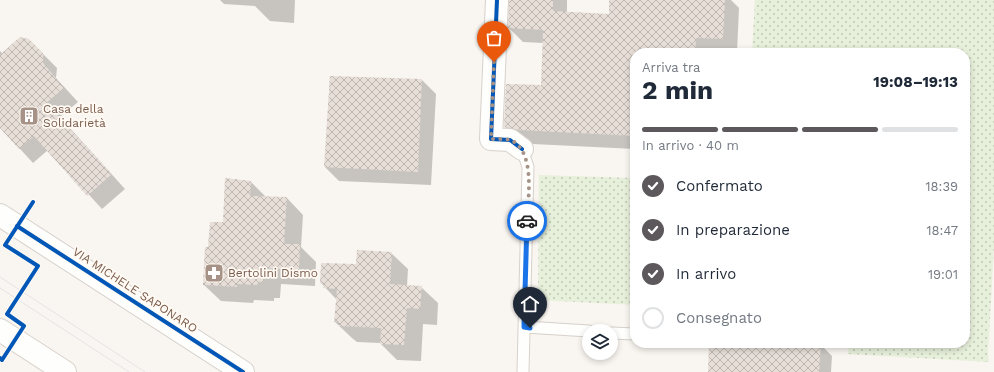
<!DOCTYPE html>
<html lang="it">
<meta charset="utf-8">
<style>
body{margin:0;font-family:"Work Sans",sans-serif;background:#f2f2f3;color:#1f2937;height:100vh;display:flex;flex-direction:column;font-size:15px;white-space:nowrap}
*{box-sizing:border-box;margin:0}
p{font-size:13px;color:#747a83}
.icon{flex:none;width:22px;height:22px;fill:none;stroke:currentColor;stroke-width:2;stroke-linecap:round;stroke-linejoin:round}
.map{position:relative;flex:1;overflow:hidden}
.side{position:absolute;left:630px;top:48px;width:340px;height:300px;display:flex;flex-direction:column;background:#fff;border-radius:16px;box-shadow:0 2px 6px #0003}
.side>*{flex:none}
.controls{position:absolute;left:582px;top:324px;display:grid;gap:8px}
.controls a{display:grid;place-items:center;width:36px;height:36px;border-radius:50%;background:#fff;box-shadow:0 2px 6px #0003;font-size:20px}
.pin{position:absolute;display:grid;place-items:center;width:34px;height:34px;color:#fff;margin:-41px -17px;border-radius:50% 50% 50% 0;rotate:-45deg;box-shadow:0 0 4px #0007}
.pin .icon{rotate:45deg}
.courier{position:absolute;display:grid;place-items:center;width:40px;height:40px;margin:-20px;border:3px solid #1a73e8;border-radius:50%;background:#fff;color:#222;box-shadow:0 1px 5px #0007}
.head em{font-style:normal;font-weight:700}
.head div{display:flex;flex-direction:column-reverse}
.head{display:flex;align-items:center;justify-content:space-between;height:68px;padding:0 12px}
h1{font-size:26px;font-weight:700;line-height:30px}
.bar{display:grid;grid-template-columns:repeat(4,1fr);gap:6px 4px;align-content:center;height:48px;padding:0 12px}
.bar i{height:5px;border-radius:3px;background:#e0e1e3}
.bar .selected{background:#5c585b}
.bar p{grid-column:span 4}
ol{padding:0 12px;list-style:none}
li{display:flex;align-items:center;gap:12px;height:44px}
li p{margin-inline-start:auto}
li .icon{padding:4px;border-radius:50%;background:#5c585b;color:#fff;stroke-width:4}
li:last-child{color:#747a83}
li i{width:22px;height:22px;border:2px solid #e0e1e3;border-radius:50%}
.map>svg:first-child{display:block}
</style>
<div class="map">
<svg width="994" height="372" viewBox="0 0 994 372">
<defs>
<pattern id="green-dots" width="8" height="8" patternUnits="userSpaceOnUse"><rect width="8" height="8" fill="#e7f0db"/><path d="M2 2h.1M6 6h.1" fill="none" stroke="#c0c6b4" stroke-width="1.8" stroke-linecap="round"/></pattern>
<pattern id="building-cross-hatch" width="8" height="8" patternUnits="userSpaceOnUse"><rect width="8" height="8" fill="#e6ded7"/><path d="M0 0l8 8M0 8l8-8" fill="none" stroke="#bfb7b1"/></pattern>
</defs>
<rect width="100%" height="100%" fill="#f9f5f0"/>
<g fill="url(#green-dots)">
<path d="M755,0H994V247L988,352L989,362L848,354L849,343H965V53H752Z"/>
<path d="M539,175L635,178V305L538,300Z"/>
</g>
<g fill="#0003">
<path d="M220,0H295L294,23L270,21L255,6L224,4Z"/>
<path d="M510,0H567V13L610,15V0H731L739,8L737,53L709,52V53H635V149L533,144L526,141H519L505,127L542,86L544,43L523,42L509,28Z"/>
<path d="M29,40L57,68L56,78L78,102L60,117L125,189L102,209L48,150L33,163L0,127V51L3,54Z"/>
<path d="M330,77L422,80L436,94L431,185L339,181L325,167Z"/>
<path d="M251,182L266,197L287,198L303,215L301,247L316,262L315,286L281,284L280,298H274V301L254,300L253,303L221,301L204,285L209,248Z"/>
<path d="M391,253L408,269L407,286L421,287L438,303L437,325L423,324L421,361L397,360L380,343L357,342L352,338L335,322L337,300L321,283L357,265Z"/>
<path d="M710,343L820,344L832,356L831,372H709Z"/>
</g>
<g fill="url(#building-cross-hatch)">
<path d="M509,0H553V11L609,14V0H725L723,39L696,38L695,53H635V136L518,130L511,128L504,127L506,84L541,85L543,30L508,28Z"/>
<path d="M20,37L29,39L43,53V63L64,88L46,103L112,174L87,196L34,136L19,149L0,128V55Z"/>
<path d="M330,76L422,79L418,172L324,167Z"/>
<path d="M225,178L251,181L250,196L287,197L284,244H300L299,270L265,268L263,282H258L257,285L237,284V287L203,285L205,247H208L210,222H223Z"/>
<path d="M357,250L392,252L390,284L422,286L420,309L407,308L404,345L380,344L381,328L339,326V322H334L337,289L323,288L324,284L320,283L321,263L356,264Z"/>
<path d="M709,343H821L819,372H708Z"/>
</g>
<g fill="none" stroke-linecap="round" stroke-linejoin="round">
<defs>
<g id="lane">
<path d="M522,149L528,167L523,372"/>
<path d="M525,327L589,331"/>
<path d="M611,333L635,334"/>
</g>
<g id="street">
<path d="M497,0L491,139L510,140L522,149"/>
<path d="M0,215L243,372"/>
</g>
<path id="secondary" d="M0,330L65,372"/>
</defs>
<use href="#lane" stroke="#d7d1cb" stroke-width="13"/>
<use href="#street" stroke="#d7d1cb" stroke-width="24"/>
<use href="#secondary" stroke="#d9d2cb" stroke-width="24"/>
<use href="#lane" stroke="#fefefd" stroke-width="11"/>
<use href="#street" stroke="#fefefd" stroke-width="22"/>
<use href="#secondary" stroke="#fefefd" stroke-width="22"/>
<g stroke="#e6e3e7" stroke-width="1">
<path d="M0,277L145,372"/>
<path d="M0,288L129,372"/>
</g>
<defs>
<g id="cycleway">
<path d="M497,0L491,139L510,140L522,149"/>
<path d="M17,226L243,372"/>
<path d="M0,358L2,360L24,326L7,314L38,266L5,245L33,202"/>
</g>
</defs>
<use href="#cycleway" stroke="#fffaf3" stroke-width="6"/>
<use href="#cycleway" stroke="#0057b8" stroke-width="4"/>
</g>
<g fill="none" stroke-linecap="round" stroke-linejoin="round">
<path stroke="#a69286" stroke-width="4" stroke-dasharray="0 7.2" d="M494,62L491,139C497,139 505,139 510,140C536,150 528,199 527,221"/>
<path stroke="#1a73e8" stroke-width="5" d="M527,221L524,327L530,328"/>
</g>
<defs>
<symbol id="building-square" viewBox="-11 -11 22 22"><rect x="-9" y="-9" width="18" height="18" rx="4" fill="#a69286" stroke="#fffaf3"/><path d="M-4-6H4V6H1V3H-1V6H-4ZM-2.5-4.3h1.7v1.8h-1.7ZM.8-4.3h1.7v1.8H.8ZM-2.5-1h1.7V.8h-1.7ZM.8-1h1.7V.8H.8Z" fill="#fff"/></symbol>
<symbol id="pharmacy-square" viewBox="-11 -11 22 22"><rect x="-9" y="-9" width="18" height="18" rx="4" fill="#a69286" stroke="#fffaf3"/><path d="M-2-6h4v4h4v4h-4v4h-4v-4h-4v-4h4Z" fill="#fff"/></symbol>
</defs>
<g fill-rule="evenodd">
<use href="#building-square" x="18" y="105" width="22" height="22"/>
<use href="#pharmacy-square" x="203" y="262" width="22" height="22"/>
</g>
<g text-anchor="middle" stroke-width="3.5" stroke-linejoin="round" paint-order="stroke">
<g font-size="12" fill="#7a5c4d" stroke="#fffaf3" text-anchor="start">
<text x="43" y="113">Casa della<tspan x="43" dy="14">Solidarietà</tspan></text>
<text x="228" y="277">Bertolini Dismo</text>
</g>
<g font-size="12" fill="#7a5c4d" stroke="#fffaf3">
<text transform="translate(135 290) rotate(33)" y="4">VIA MICHELE SAPONARO</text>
</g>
</g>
</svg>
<div class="controls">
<a><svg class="icon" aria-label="layers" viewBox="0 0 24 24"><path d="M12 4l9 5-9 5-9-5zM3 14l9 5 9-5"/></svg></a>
</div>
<div class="pin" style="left:494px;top:62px;background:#ea580c"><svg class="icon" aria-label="bag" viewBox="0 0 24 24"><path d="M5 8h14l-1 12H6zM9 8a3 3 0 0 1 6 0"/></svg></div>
<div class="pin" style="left:530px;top:328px;background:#1f2937"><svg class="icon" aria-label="home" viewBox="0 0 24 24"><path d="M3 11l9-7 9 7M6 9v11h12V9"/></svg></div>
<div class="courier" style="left:527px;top:221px"><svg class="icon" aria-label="car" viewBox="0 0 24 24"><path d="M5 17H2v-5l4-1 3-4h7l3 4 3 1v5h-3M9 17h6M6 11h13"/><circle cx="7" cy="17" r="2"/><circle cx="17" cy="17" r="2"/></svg></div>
<section class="side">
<div class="head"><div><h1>2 min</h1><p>Arriva tra</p></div><em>19:08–19:13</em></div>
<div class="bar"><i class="selected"></i><i class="selected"></i><i class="selected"></i><i></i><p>In arrivo · 40 m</p></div>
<ol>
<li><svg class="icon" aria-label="check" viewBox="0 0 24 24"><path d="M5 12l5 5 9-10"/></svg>Confermato<p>18:39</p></li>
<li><svg class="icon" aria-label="check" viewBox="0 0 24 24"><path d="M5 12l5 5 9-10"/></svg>In preparazione<p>18:47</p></li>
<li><svg class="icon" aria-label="check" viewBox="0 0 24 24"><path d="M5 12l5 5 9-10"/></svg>In arrivo<p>19:01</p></li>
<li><i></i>Consegnato</li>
</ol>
</section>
</div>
